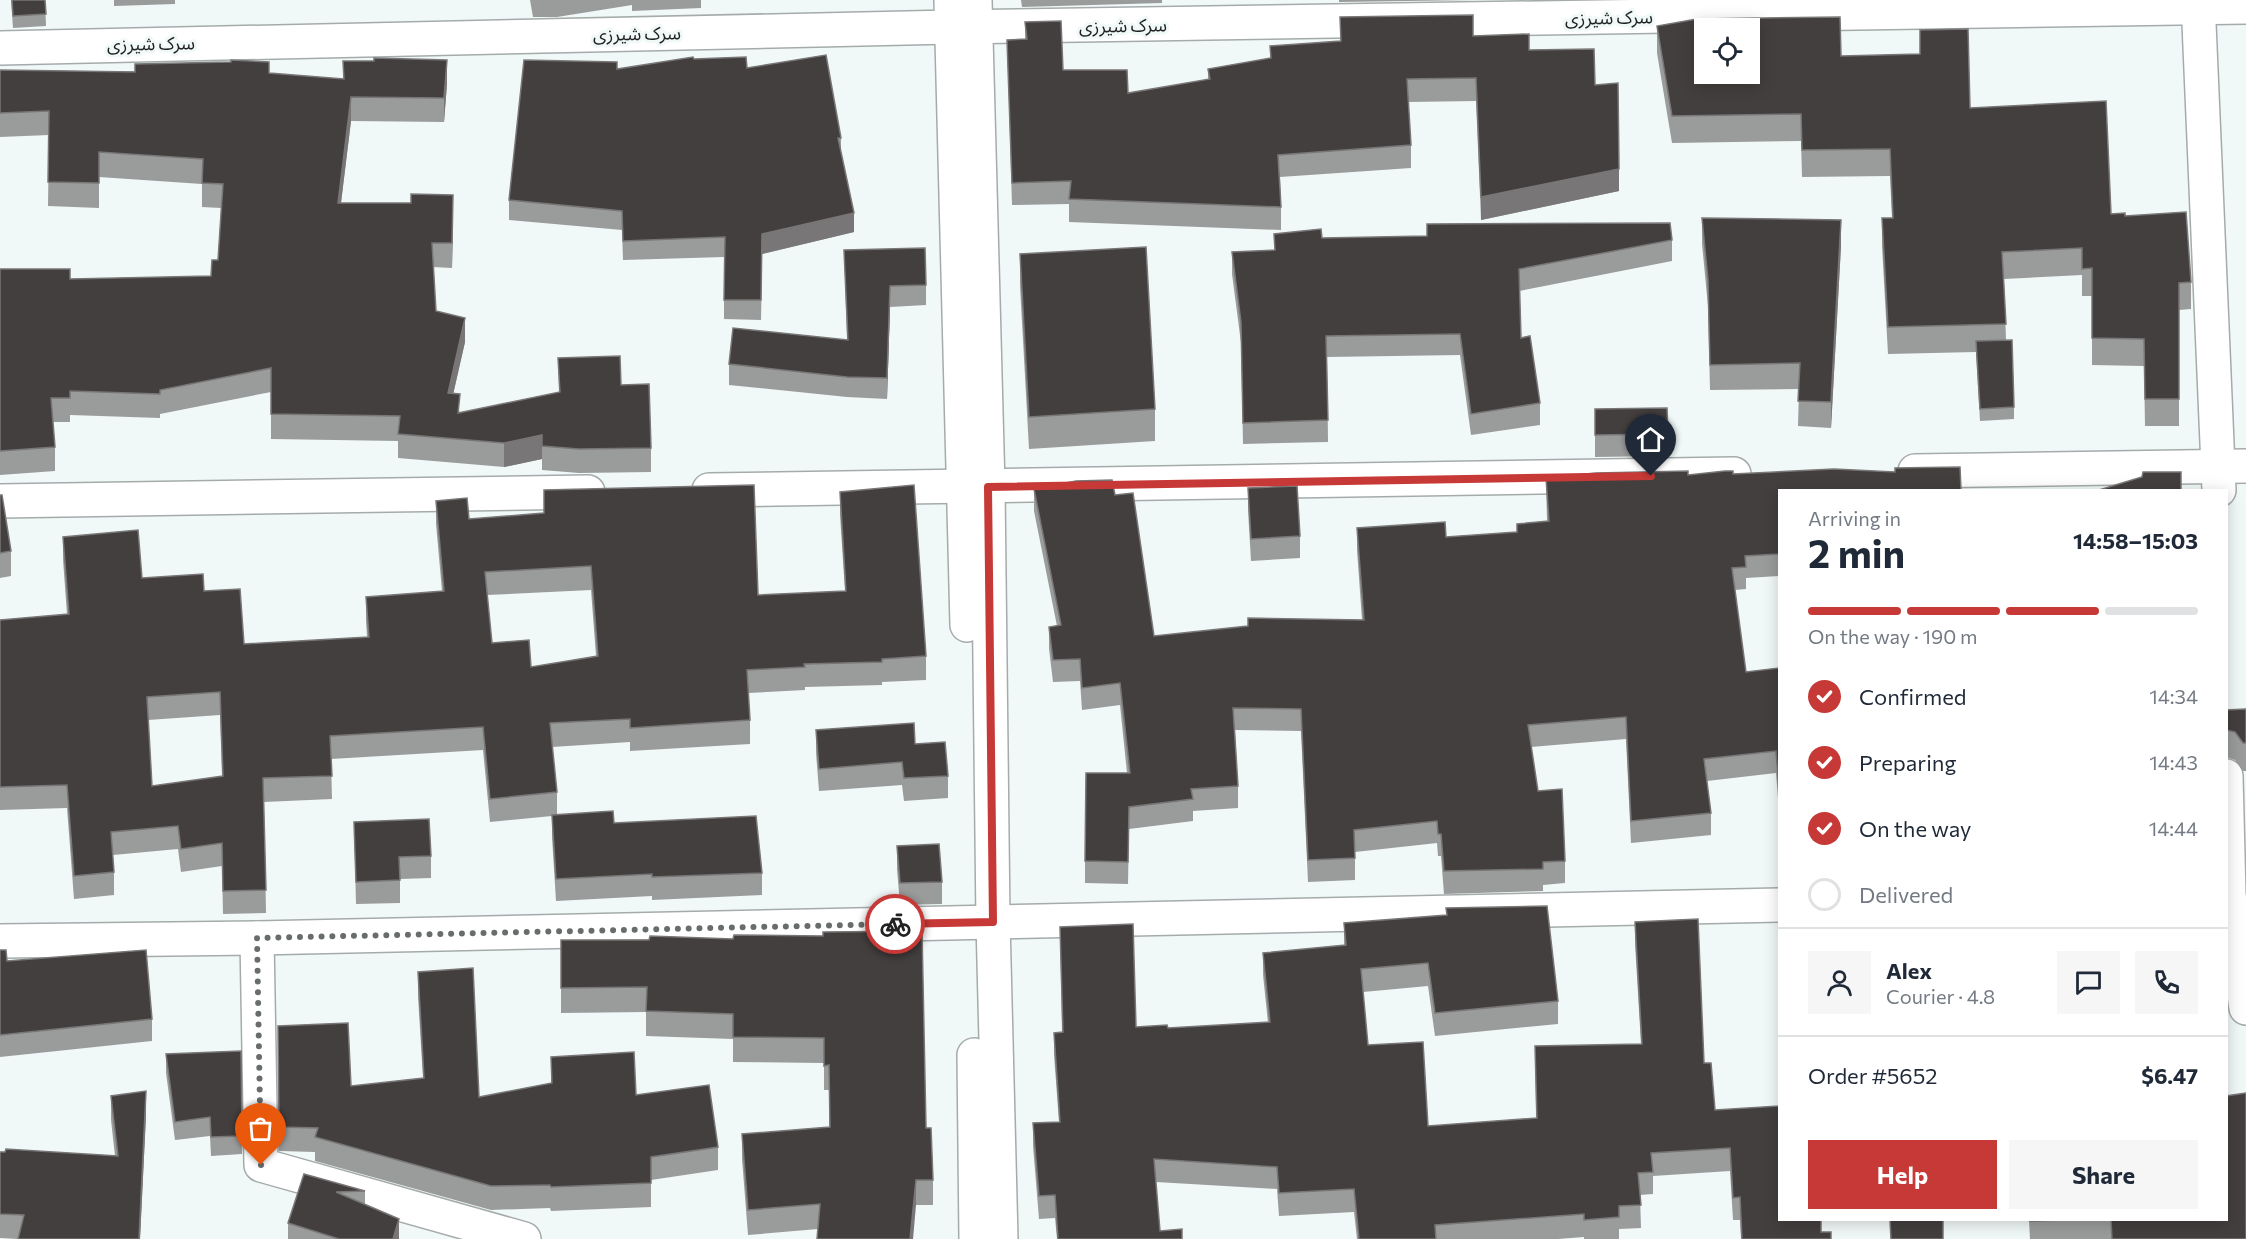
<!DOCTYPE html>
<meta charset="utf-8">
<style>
body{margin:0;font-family:Commissioner,"Noto Sans Arabic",sans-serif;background:#f6f6f7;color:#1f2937;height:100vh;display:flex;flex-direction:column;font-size:22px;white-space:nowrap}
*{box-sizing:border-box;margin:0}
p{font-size:20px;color:#747a83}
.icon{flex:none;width:33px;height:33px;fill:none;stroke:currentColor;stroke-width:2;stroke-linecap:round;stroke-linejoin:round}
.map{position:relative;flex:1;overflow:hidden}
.panel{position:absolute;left:1778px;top:489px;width:450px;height:732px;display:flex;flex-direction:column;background:#fff;border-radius:0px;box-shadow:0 3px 15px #0003}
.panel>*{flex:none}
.tools{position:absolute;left:1694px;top:18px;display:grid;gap:12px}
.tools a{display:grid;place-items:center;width:66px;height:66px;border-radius:0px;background:#fff;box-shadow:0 3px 15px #0003;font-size:30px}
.pin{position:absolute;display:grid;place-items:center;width:51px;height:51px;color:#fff;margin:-62px -26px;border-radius:50% 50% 50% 0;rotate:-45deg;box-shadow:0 0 6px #0007}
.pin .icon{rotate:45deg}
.courier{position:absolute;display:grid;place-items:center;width:60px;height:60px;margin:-30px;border:4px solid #c73936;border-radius:50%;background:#fff;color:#222;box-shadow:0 2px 8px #0007}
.head em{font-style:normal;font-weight:700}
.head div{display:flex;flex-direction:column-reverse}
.head{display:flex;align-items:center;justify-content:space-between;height:102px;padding:0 30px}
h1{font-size:39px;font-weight:700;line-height:45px}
.bar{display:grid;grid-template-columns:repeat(4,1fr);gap:9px 6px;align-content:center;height:72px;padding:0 30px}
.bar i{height:8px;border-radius:4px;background:#e0e1e3}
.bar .active{background:#c73936}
.bar p{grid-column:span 4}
.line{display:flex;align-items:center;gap:15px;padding:0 30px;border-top:2px solid #e0e1e3}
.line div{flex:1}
.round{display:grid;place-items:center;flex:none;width:63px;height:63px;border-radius:0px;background:#f6f6f7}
ol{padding:0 30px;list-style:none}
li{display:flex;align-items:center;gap:18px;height:66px}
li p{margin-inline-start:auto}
li .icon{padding:6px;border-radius:50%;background:#c73936;color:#fff;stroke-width:4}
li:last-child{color:#747a83}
li i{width:33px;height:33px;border:3px solid #e0e1e3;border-radius:50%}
.button{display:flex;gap:12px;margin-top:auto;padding:12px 30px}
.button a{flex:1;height:69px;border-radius:0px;background:#c73936;color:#fff;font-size:24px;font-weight:700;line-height:69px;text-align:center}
.button a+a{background:#f6f6f7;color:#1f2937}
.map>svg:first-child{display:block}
</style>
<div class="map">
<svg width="2246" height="1239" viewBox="0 0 2246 1239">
<rect width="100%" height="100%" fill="#f1f8f8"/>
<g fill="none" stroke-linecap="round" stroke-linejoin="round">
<defs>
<g id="street">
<path d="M951,0L967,625"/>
<path d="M975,0L988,487L993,922L1001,1239"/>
<path d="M2198,0L2219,490"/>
<path d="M0,48L951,27L2246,7"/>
<path d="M1915,471L2246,466"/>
<path d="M709,490L1734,474"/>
<path d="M0,501L588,492"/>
<path d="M2226,776L2229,895L2246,1008"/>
<path d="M257,938L261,1165L524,1239"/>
<path d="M0,941L257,938L1779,905"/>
<path d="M974,1055L976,1239"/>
</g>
</defs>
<use href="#street" stroke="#a5abab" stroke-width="36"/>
<use href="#street" stroke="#fff" stroke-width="33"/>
</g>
<g fill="#9a9c9c" fill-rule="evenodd">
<path d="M11,0H45L46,26L13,28Z"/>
<path d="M114,0H175V4L114,6Z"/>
<path d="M530,0H701V8L632,11V5L557,17H533Z"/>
<path d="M1021,0H1162V3L1022,7Z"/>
<path d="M1339,0H1474L1339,2Z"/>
<path d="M1340,17L1473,36L1529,50L1595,85L1619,191L1481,220L1476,101L1408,102L1411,145V168L1280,177L1281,207V230L1069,222V204L1012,205L1007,40L1025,39V22L1063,70L1128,93L1208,80V69L1270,58V46L1340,41Z"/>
<path d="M1657,26L1970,108L2111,214L2125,216L2191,282V309L2179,310V426H2145L2144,366L2092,365V296H2082V275L2004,279L2006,340L2014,407V419L1980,421L1976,352L1888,354L1882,246V218H1892L1890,176L1802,177L1801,141L1672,143L1657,53Z"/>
<path d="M694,59L747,68L841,138V153L854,232L762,254L761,320L724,319V257L623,260L622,230L509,220V200Z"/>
<path d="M343,61L447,84L444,122L351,121L341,203L453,220L452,268L433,267L436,311L465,342L453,394L460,413L559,393L558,358L621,385L651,448V472L579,473L542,470V459L504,467L398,458V441L271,439V392L160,414V418L70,415V422H53L55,447V471L0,475V269L70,279L211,276L218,260L221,208L202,207V184L99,177V208L48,206L49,135L0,137V70L269,73L343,79Z"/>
<path d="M1702,218L1841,246L1831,428L1798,426L1799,389L1710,390L1708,306L1702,244Z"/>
<path d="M1322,238L1672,240V261L1519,291L1521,338L1540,403V425L1471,435L1460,355L1327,357L1328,442L1243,444L1241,343L1232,274V252L1274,250Z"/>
<path d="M844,250L926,285V305L890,307L887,399L847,397L729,385V364L847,340Z"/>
<path d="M1020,254L1155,409V441L1029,449L1020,286Z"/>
<path d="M1595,409L1668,434V456L1595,457Z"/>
<path d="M1960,467L1779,490V576L1746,578V589L1735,590L1746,672L1779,668V811L1776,773L1707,781L1711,813V835L1631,843L1626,739L1531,747L1538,791L1565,861V883L1543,885V891L1444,894L1441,856H1438L1437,843L1355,852V880L1308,882L1301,731L1235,730L1238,786V808L1193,811V821L1129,829L1128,884L1085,883V861L1127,773L1120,705L1082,710L1080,681L1053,682L1049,649V627L1057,626L1034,511V489L1115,495L1154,636L1362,620L1357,550V528L1446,537L1517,532V524L1547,521L1546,478L1733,474L1895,472Z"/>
<path d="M1248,488L1300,536V558L1251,561L1248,510Z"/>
<path d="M544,490L758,595L845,591L840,515V492L926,656V680L882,682V685L805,687V690L748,693L750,720V744L630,751V742L552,747L557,792V815L614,823L762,873V895L652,900V896L556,901L552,837V816L490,822L483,750L331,759L332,799L264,802L266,913L223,914L222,866L181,872L178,849L113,855L114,872V895L74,899L67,808L0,810V620L67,614L63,560V537L142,578L204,591L244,644L367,637L366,621V597L442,591L436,524V501L469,519L544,513ZM591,590L596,656L531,667L492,643L487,595ZM220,715L222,776L152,786L148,720Z"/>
<path d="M0,495L11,551V576L0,578Z"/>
<path d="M2246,709V771H2243L2235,760L2226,757V710Z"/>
<path d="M816,730L915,744L948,776V798L904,801L902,785L819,791L816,753Z"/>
<path d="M354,822L431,856V878L400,879V903L356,904Z"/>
<path d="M897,846L942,882V904L900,905L897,869Z"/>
<path d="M1635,922L1704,1063L1715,1110L1821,1232L1831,1239H1741L1740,1220H1733L1730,1171L1653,1176V1194L1640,1195L1641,1228L1619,1229V1239H1584V1237L1558,1239H1357L1354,1212L1279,1216L1277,1189L1156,1182L1160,1231L1182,1239H1057L1055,1218L1039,1219L1033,1146V1123L1059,1122L1054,1055V1033L1062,1032L1060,927L1136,1027L1168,1028L1268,1023L1263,975V953L1344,945V923L1558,1001V1024L1435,1036L1428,986L1363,992L1368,1045L1428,1126L1536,1118L1535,1046L1641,1044L1635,944Z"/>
<path d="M733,939L926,1128L933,1180V1205H916L818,1229L748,1235L742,1159V1134L829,1127V1090H824V1063L733,1062V1039L646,1036V1012L561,1013V940Z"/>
<path d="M0,950L7,961L152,1019V1041L0,1057Z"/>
<path d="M418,972L479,1097L551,1083V1057L636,1095L718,1147V1170L651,1180V1207L551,1211L550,1208L491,1210L315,1161V1152L279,1151L278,1049L351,1086L423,1078L418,996Z"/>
<path d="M241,1051L242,1154L211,1156L210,1136L175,1140L166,1073V1054Z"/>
<path d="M111,1096L146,1115L140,1239H18L0,1238V1152L115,1156L111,1120Z"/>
<path d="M304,1174L365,1191V1205L399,1239H288V1223Z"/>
<path d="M2029,1220H2226L2246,1239H2030Z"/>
</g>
<g fill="#787676">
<path d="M447,60V84L444,122V98Z"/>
<path d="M351,97V121L338,227V203Z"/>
<path d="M1619,169V191L1481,220V197Z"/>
<path d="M453,195V220L452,268V243Z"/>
<path d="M854,213V232L762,254L761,320L762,234Z"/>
<path d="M1841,220V246L1831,428V402Z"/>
<path d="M890,286V307L887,399V378Z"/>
<path d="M465,318V342L448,417V393Z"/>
<path d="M542,435V459L504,467V443Z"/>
<path d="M146,1091V1115L140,1239H139Z"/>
<path d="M916,1180V1205L913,1239H910Z"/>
<path d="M399,1219V1239H393Z"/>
</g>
<g fill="#443f3f" stroke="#787676" stroke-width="1.5" fill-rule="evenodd">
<path d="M12,0H45L46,14L13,16Z"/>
<path d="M1473,15V36L1529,34V50L1594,49L1595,85L1618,83L1619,169L1481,197L1476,78L1407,79L1411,145L1278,155L1281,207L1069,199L1071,181L1012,183L1007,40L1027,39L1025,22L1061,21L1063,70H1127L1128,93L1210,79L1208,69L1271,58L1270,46L1341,41L1340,17Z"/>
<path d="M1840,17L1841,56L1920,54V30L1968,29L1970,108L2106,101L2111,214L2125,213V216L2186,212L2191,282L2179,283V399H2145L2144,339L2092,338V268L2082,269V248L2002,252L2006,324L1888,327L1882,218H1893L1890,149L1802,150L1801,114L1672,116L1657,26L1697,19ZM1704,28H1749V74H1704Z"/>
<path d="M826,55L841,138H838L854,213L762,234L761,300H724L725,237L623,241L622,211L509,200L524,60L617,62V69L693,57L694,59L746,57L747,68Z"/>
<path d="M374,58L447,60L444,98L351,97L338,203H411V194L453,195L452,243H432L436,311L465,318L448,393L460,394L458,413L560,392L558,358L620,356L621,385L649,384L651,448L579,449L542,446V435L504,443L398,434L400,416L271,414V368L160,390V394L70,391V398H51L55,447L0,451V269H70V279L211,276L212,260H218L223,184L202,183L203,159L99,152V183L48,182L49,111L0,113V70L135,72V64L231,62V60L269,62V73L344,79L343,61H374Z"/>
<path d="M1702,218L1841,220L1831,402L1798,401L1800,363L1710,365L1708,280Z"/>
<path d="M1670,223L1672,240L1519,269L1521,338L1530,336L1540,403L1471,414L1460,334L1326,336L1328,420L1243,423L1241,322L1232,252L1275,250L1274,234L1321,229L1322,238L1427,236V224Z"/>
<path d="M1146,247L1155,409L1029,417L1020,254Z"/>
<path d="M925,248L926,285L890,286L887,378L847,377L729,364L733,328L848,340L844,250Z"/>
<path d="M2012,340L2014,407L1980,409L1976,341Z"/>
<path d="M1667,408L1668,434L1595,435V409Z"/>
<path d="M1960,467L1961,490H1779V554L1745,556L1746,567L1732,568L1746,672L1779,668V789L1776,751L1704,759L1711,813L1631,821L1626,717L1528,725L1538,791L1562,789L1565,861L1543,862V869L1444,871L1441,834H1438L1437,821L1354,830L1355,858L1308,860L1301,709L1233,708L1238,786L1191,789L1193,799L1129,807L1128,862L1085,861L1086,773H1130L1120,683L1082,688L1080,659L1053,660L1049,627L1061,625L1034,489L1076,481L1112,480L1115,495L1133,493L1154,636L1248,626V618L1364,620L1357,528L1445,522L1446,537L1517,532V524L1549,521L1546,478L1596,473L1688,471V475L1725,471H1733V474L1834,469L1895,472V468Z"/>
<path d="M2143,472H2181V490H2099L2142,477Z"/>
<path d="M754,485L758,595L846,591L840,492L914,485L926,656L882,659V662L804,664L805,667L747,670L750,720L630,728V719L550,723L557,792L490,799L483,727L330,736L332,776L263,778L266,890L223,891L222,843L181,849L178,826L111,832L114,872L74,876L67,785L0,787V620L69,614L63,537L138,530L142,578L203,574L204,591L240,589L244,644L369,637L366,597L444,591L436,501L467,498L469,519L544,513V490ZM591,566L598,656L531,667L529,640L492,643L485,572ZM220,692L223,776L152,786L147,697Z"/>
<path d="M1297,486L1300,536L1251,539L1248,488Z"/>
<path d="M0,495H2L11,551L0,553Z"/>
<path d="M2246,709V743H2243L2235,732L2226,730V710Z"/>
<path d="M914,723L915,744L945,742L948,776L904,778L902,762L819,769L816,730Z"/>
<path d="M613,811L614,823L756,816L762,873L652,877V874L556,879L552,815Z"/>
<path d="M429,819L431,856L399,857L400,880L356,882L354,822Z"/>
<path d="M939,844L942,882L900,883L897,846Z"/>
<path d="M1547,906L1558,1001L1435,1013L1428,963L1361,969L1368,1045L1423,1042L1428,1126L1537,1118L1535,1046L1642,1044L1635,922L1698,919L1704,1063H1711L1715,1110L1779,1106V1220H1821V1232H1831V1239H1742L1740,1197L1733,1198L1730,1148L1651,1153L1653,1172L1638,1173L1641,1205L1619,1206V1217L1584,1220V1214L1435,1225L1436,1239H1359L1354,1189L1279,1193L1277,1167L1154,1159L1160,1231L1182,1229V1239H1058L1055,1195L1039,1196L1033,1123L1060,1122L1054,1033L1063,1032L1060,927L1133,924L1136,1027L1167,1025L1168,1028L1270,1022L1263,953L1346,945L1344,923L1447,915L1446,908Z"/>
<path d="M922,931L926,1128H931L933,1180H916L910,1239H817L820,1204L748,1210L742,1134L830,1127L829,1065L824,1066V1038L733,1037V1014L646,1011L647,987L561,988V940H649L650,936L733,939L734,935L823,936V932Z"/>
<path d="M0,950H6L7,961L146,950L152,1019L0,1035Z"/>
<path d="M473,968L479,1097L552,1083L551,1057L634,1052L636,1095L709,1085L718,1147L651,1157V1183L551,1187L550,1185L491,1186L315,1137L318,1128L279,1127L278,1026L348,1023L351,1086L424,1078L418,972Z"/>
<path d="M241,1051L242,1136L211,1137L210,1117L175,1122L166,1054Z"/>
<path d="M146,1091L139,1239H18L24,1215L0,1214V1152H5L6,1149L118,1156L111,1096Z"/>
<path d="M2246,1093V1239H2112L2111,1220H2226V1096Z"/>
<path d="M304,1174L365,1191L336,1192L399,1219L393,1239H339L288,1223Z"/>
<path d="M1890,1220H1943V1239H1891Z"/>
<path d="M2030,1220H2062L2030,1221Z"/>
</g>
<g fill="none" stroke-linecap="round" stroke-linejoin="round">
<path stroke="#686c6c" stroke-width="6" stroke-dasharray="0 10.8" d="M261,1165L257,938L895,924"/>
<path stroke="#c73936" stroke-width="8" d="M895,924L993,922L988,487L1651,476"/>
</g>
<g text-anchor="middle" stroke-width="6" stroke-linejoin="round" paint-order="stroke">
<g font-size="18" fill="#1e2020" stroke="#f1f8f8">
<text transform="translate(1609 18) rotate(-1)" y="6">سرک شیرزی</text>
<text transform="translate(1123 26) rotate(-1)" y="6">سرک شیرزی</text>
<text transform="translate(637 34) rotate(-1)" y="6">سرک شیرزی</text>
<text transform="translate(151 44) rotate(-1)" y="6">سرک شیرزی</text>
</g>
</g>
</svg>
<div class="tools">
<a><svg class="icon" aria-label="locate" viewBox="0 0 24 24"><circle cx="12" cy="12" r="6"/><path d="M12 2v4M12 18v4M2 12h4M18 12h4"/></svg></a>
</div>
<div class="pin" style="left:261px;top:1165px;background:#ea580c"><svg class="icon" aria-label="bag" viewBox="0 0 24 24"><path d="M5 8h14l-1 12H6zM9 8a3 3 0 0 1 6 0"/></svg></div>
<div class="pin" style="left:1651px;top:476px;background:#1f2937"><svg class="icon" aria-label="home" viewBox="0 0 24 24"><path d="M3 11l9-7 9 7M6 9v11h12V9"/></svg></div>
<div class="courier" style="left:895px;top:924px"><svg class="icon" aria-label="bike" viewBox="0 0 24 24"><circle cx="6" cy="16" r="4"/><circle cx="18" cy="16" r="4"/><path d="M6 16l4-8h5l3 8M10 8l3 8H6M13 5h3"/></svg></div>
<section class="panel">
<div class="head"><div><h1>2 min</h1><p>Arriving in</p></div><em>14:58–15:03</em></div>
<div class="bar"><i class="active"></i><i class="active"></i><i class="active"></i><i></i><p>On the way · 190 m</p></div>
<ol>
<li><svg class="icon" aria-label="check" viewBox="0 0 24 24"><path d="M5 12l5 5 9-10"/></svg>Confirmed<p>14:34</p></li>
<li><svg class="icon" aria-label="check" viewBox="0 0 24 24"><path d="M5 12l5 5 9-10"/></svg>Preparing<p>14:43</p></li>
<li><svg class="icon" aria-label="check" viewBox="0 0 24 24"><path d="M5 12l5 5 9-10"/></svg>On the way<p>14:44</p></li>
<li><i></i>Delivered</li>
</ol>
<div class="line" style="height:108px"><a class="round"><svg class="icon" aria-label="person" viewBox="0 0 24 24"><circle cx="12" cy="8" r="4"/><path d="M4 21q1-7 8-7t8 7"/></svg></a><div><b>Alex</b><p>Courier · 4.8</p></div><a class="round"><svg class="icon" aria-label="chat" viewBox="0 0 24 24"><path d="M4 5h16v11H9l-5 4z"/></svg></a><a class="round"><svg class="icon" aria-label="phone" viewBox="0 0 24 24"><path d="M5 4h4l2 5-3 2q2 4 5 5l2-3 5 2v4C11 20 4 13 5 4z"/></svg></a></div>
<div class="line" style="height:78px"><div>Order #5652</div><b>$6.47</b></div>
<div class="button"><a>Help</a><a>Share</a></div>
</section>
</div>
